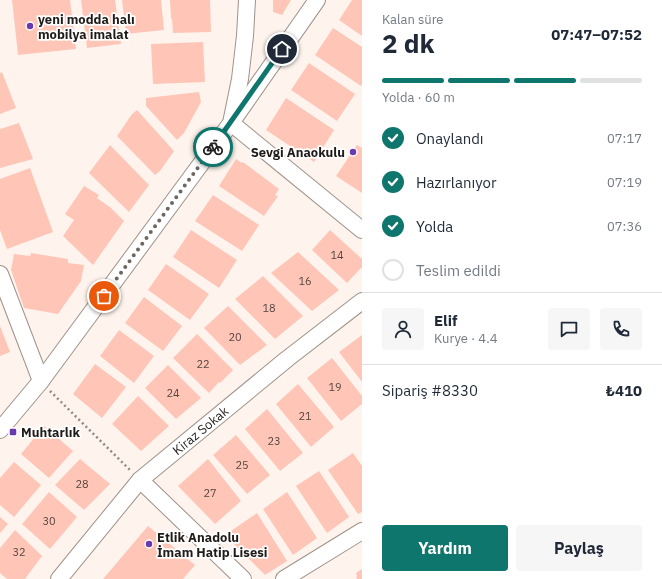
<!DOCTYPE html>
<html lang="tr">
<meta charset="utf-8">
<style>
body{margin:0;font-family:"IBM Plex Sans",sans-serif;background:#f6f6f7;color:#1f2937;height:100vh;display:flex;flex-direction:column;font-size:15px;white-space:nowrap}
*{box-sizing:border-box;margin:0}
p{font-size:13px;color:#747a83}
.icon{flex:none;width:22px;height:22px;fill:none;stroke:currentColor;stroke-width:2;stroke-linecap:round;stroke-linejoin:round}
.map{position:relative;flex:1;overflow:hidden}
.drawer{display:flex;flex-direction:column;background:#fff;width:300px}
.drawer>*{flex:none}
.pin{position:absolute;display:grid;place-items:center;width:34px;height:34px;color:#fff;margin:-17px;border:2px solid #fff;border-radius:50%;box-shadow:0 1px 4px #0007}
.courier{position:absolute;display:grid;place-items:center;width:40px;height:40px;margin:-20px;border:3px solid #0f766e;border-radius:50%;background:#fff;color:#222;box-shadow:0 1px 5px #0007}
.head em{font-style:normal;font-weight:700}
.head div{display:flex;flex-direction:column-reverse}
.head{display:flex;align-items:center;justify-content:space-between;height:68px;padding:0 20px}
h1{font-size:26px;font-weight:700;line-height:30px}
.bar{display:grid;grid-template-columns:repeat(4,1fr);gap:6px 4px;align-content:center;height:48px;padding:0 20px}
.bar i{height:5px;border-radius:3px;background:#e0e1e3}
.bar .current{background:#0f766e}
.bar p{grid-column:span 4}
.line{display:flex;align-items:center;gap:10px;padding:0 20px;border-top:1px solid #e0e1e3}
.line div{flex:1}
.round{display:grid;place-items:center;flex:none;width:42px;height:42px;border-radius:4px;background:#f6f6f7}
ol{padding:0 20px;list-style:none}
li{display:flex;align-items:center;gap:12px;height:44px}
li p{margin-inline-start:auto}
li .icon{padding:4px;border-radius:50%;background:#0f766e;color:#fff;stroke-width:4}
li:last-child{color:#747a83}
li i{width:22px;height:22px;border:2px solid #e0e1e3;border-radius:50%}
.cta{display:flex;gap:8px;margin-top:auto;padding:8px 20px}
.cta a{flex:1;height:46px;border-radius:4px;background:#0f766e;color:#fff;font-size:16px;font-weight:700;line-height:46px;text-align:center}
.cta a+a{background:#f6f6f7;color:#1f2937}
main{display:flex;flex:1;min-height:0}
.map>svg:first-child{display:block}
</style>
<main>
<div class="map">
<svg width="362" height="579" viewBox="0 0 362 579">
<rect width="100%" height="100%" fill="#fef4ed"/>
<g fill="#ffc6b8">
<path d="M12,0H70L76,49L18,55Z"/>
<path d="M81,0H115L121,44L87,48Z"/>
<path d="M122,0H161L164,30L126,34Z"/>
<path d="M170,0H210L211,32L173,33L172,19H171Z"/>
<path d="M273,0H291L282,15L273,12Z"/>
<path d="M352,0H362V36L339,20Z"/>
<path d="M333,28L362,47V84L361,86L315,55Z"/>
<path d="M203,42L205,82L153,84L151,44Z"/>
<path d="M309,63L355,94L337,121L291,90Z"/>
<path d="M2,72L16,108L0,114V73Z"/>
<path d="M199,92L201,102L184,133L177,140L146,106V98Z"/>
<path d="M286,98L334,130L314,162L266,130Z"/>
<path d="M137,110L174,151L160,171L155,175L117,136L132,114Z"/>
<path d="M19,123L33,159L0,168V129Z"/>
<path d="M110,145L149,185L129,212L89,173Z"/>
<path d="M357,145L362,148V193L336,176Z"/>
<path d="M236,159L242,163L243,162L279,189L275,195L278,196L264,216L219,186Z"/>
<path d="M30,168L53,232L7,249L0,230V179Z"/>
<path d="M84,186L99,195L97,198L111,208L124,221L93,265L63,236L74,220L65,214Z"/>
<path d="M213,195L259,225L242,251L195,221Z"/>
<path d="M191,230L237,260L219,288L173,257Z"/>
<path d="M330,230L362,259V267L347,283L312,250Z"/>
<path d="M298,252L339,290L312,311L271,273Z"/>
<path d="M31,253L68,259V263L84,265L81,281L58,314L24,308L11,270L14,254L30,256Z"/>
<path d="M166,264L209,294L190,320L148,290Z"/>
<path d="M263,276L303,316L275,339L235,299Z"/>
<path d="M144,297L182,326L163,351L125,323Z"/>
<path d="M228,306L267,345L240,365L204,328Z"/>
<path d="M0,326L10,352L0,356Z"/>
<path d="M119,330L154,356L134,383L100,356Z"/>
<path d="M197,334L233,370L220,383L219,382L209,393L173,358Z"/>
<path d="M362,335V382L339,352Z"/>
<path d="M332,358L362,396V404L341,421L307,378Z"/>
<path d="M95,364L126,387L102,418L73,394Z"/>
<path d="M168,365L201,398L176,419L145,388Z"/>
<path d="M298,384L334,427L311,447L276,404Z"/>
<path d="M138,396L169,426L141,451L112,424Z"/>
<path d="M267,409L303,453L280,471L245,429Z"/>
<path d="M44,426L73,451L49,478L21,454Z"/>
<path d="M236,435L270,475L247,494L213,455Z"/>
<path d="M353,453L362,466V512L358,514L328,470Z"/>
<path d="M80,459L110,484L84,510L55,485Z"/>
<path d="M208,459L241,501L215,524L178,486Z"/>
<path d="M14,462L41,485L14,517L0,505V478Z"/>
<path d="M319,471L349,517L327,533L296,486Z"/>
<path d="M49,492L77,517L50,549L22,524Z"/>
<path d="M287,492L317,538L293,555L263,509Z"/>
<path d="M257,513L287,561L265,575L225,535Z"/>
<path d="M0,517L8,524L0,533Z"/>
<path d="M148,526L195,565L183,579H103Z"/>
<path d="M15,530L42,556L25,579H7L0,573V548Z"/>
<path d="M362,569V579H357L356,577L357,576L356,573Z"/>
</g>
<g fill="none" stroke-linecap="round" stroke-linejoin="round">
<defs>
<g id="minor">
<path d="M317,0L231,123L362,230"/>
<path d="M0,274L41,381"/>
<path d="M0,430L41,381L231,123L240,79L245,36L247,0"/>
<path d="M140,480L243,579"/>
<path id="s1" d="M59,579L140,480L287,359L362,301"/>
<path d="M284,579L362,531"/>
</g>
</defs>
<use href="#minor" stroke="#9e928a" stroke-width="18"/>
<path stroke="#8e8782" stroke-width="2.5" stroke-dasharray="2 3" stroke-linecap="butt" d="M50,391L130,470"/>
<use href="#minor" stroke="#fff" stroke-width="16"/>
</g>
<g fill="none" stroke-linecap="round" stroke-linejoin="round">
<path stroke="#6d6763" stroke-width="4" stroke-dasharray="0 7.2" d="M104,296L213,147"/>
<path stroke="#0f766e" stroke-width="5" d="M213,147L282,49"/>
</g>
<g fill="#6939b0" stroke="#fff" stroke-width="1.5">
<circle cx="30" cy="26" r="4"/>
<circle cx="353" cy="152" r="4"/>
<rect x="9" y="428" width="8" height="8" rx="2"/>
<circle cx="149" cy="544" r="4"/>
</g>
<g text-anchor="middle" stroke-width="3.5" stroke-linejoin="round" paint-order="stroke">
<g font-size="11" fill="#574640">
<text x="337" y="259">14</text>
<text x="305" y="285">16</text>
<text x="269" y="312">18</text>
<text x="235" y="341">20</text>
<text x="203" y="368">22</text>
<text x="335" y="391">19</text>
<text x="173" y="397">24</text>
<text x="305" y="420">21</text>
<text x="274" y="445">23</text>
<text x="242" y="469">25</text>
<text x="82" y="488">28</text>
<text x="210" y="497">27</text>
<text x="49" y="525">30</text>
<text x="19" y="556">32</text>
</g>
<g font-size="13" font-weight="bold" fill="#1f1b18" stroke="#fff" text-anchor="start">
<text x="38" y="24">yeni modda halı<tspan x="38" dy="15">mobilya imalat</tspan></text>
<text x="345" y="157" text-anchor="end">Sevgi Anaokulu</text>
<text x="21" y="437">Muhtarlık</text>
<text x="157" y="542">Etlik Anadolu<tspan x="157" dy="15">İmam Hatip Lisesi</tspan></text>
</g>
<g font-size="13" fill="#1f1b18" stroke="#fff">
<text dy="5" stroke="none"><textPath href="#s1" startOffset="206">Kiraz Sokak</textPath></text>
</g>
</g>
</svg>
<div class="pin" style="left:104px;top:296px;background:#ea580c"><svg class="icon" aria-label="bag" viewBox="0 0 24 24"><path d="M5 8h14l-1 12H6zM9 8a3 3 0 0 1 6 0"/></svg></div>
<div class="pin" style="left:282px;top:49px;background:#1f2937"><svg class="icon" aria-label="home" viewBox="0 0 24 24"><path d="M3 11l9-7 9 7M6 9v11h12V9"/></svg></div>
<div class="courier" style="left:213px;top:147px"><svg class="icon" aria-label="bike" viewBox="0 0 24 24"><circle cx="6" cy="16" r="4"/><circle cx="18" cy="16" r="4"/><path d="M6 16l4-8h5l3 8M10 8l3 8H6M13 5h3"/></svg></div>
</div>
<section class="drawer">
<div class="head"><div><h1>2 dk</h1><p>Kalan süre</p></div><em>07:47–07:52</em></div>
<div class="bar"><i class="current"></i><i class="current"></i><i class="current"></i><i></i><p>Yolda · 60 m</p></div>
<ol>
<li><svg class="icon" aria-label="check" viewBox="0 0 24 24"><path d="M5 12l5 5 9-10"/></svg>Onaylandı<p>07:17</p></li>
<li><svg class="icon" aria-label="check" viewBox="0 0 24 24"><path d="M5 12l5 5 9-10"/></svg>Hazırlanıyor<p>07:19</p></li>
<li><svg class="icon" aria-label="check" viewBox="0 0 24 24"><path d="M5 12l5 5 9-10"/></svg>Yolda<p>07:36</p></li>
<li><i></i>Teslim edildi</li>
</ol>
<div class="line" style="height:72px"><a class="round"><svg class="icon" aria-label="person" viewBox="0 0 24 24"><circle cx="12" cy="8" r="4"/><path d="M4 21q1-7 8-7t8 7"/></svg></a><div><b>Elif</b><p>Kurye · 4.4</p></div><a class="round"><svg class="icon" aria-label="chat" viewBox="0 0 24 24"><path d="M4 5h16v11H9l-5 4z"/></svg></a><a class="round"><svg class="icon" aria-label="phone" viewBox="0 0 24 24"><path d="M5 4h4l2 5-3 2q2 4 5 5l2-3 5 2v4C11 20 4 13 5 4z"/></svg></a></div>
<div class="line" style="height:52px"><div>Sipariş #8330</div><b>₺410</b></div>
<div class="cta"><a>Yardım</a><a>Paylaş</a></div>
</section>
</main>
